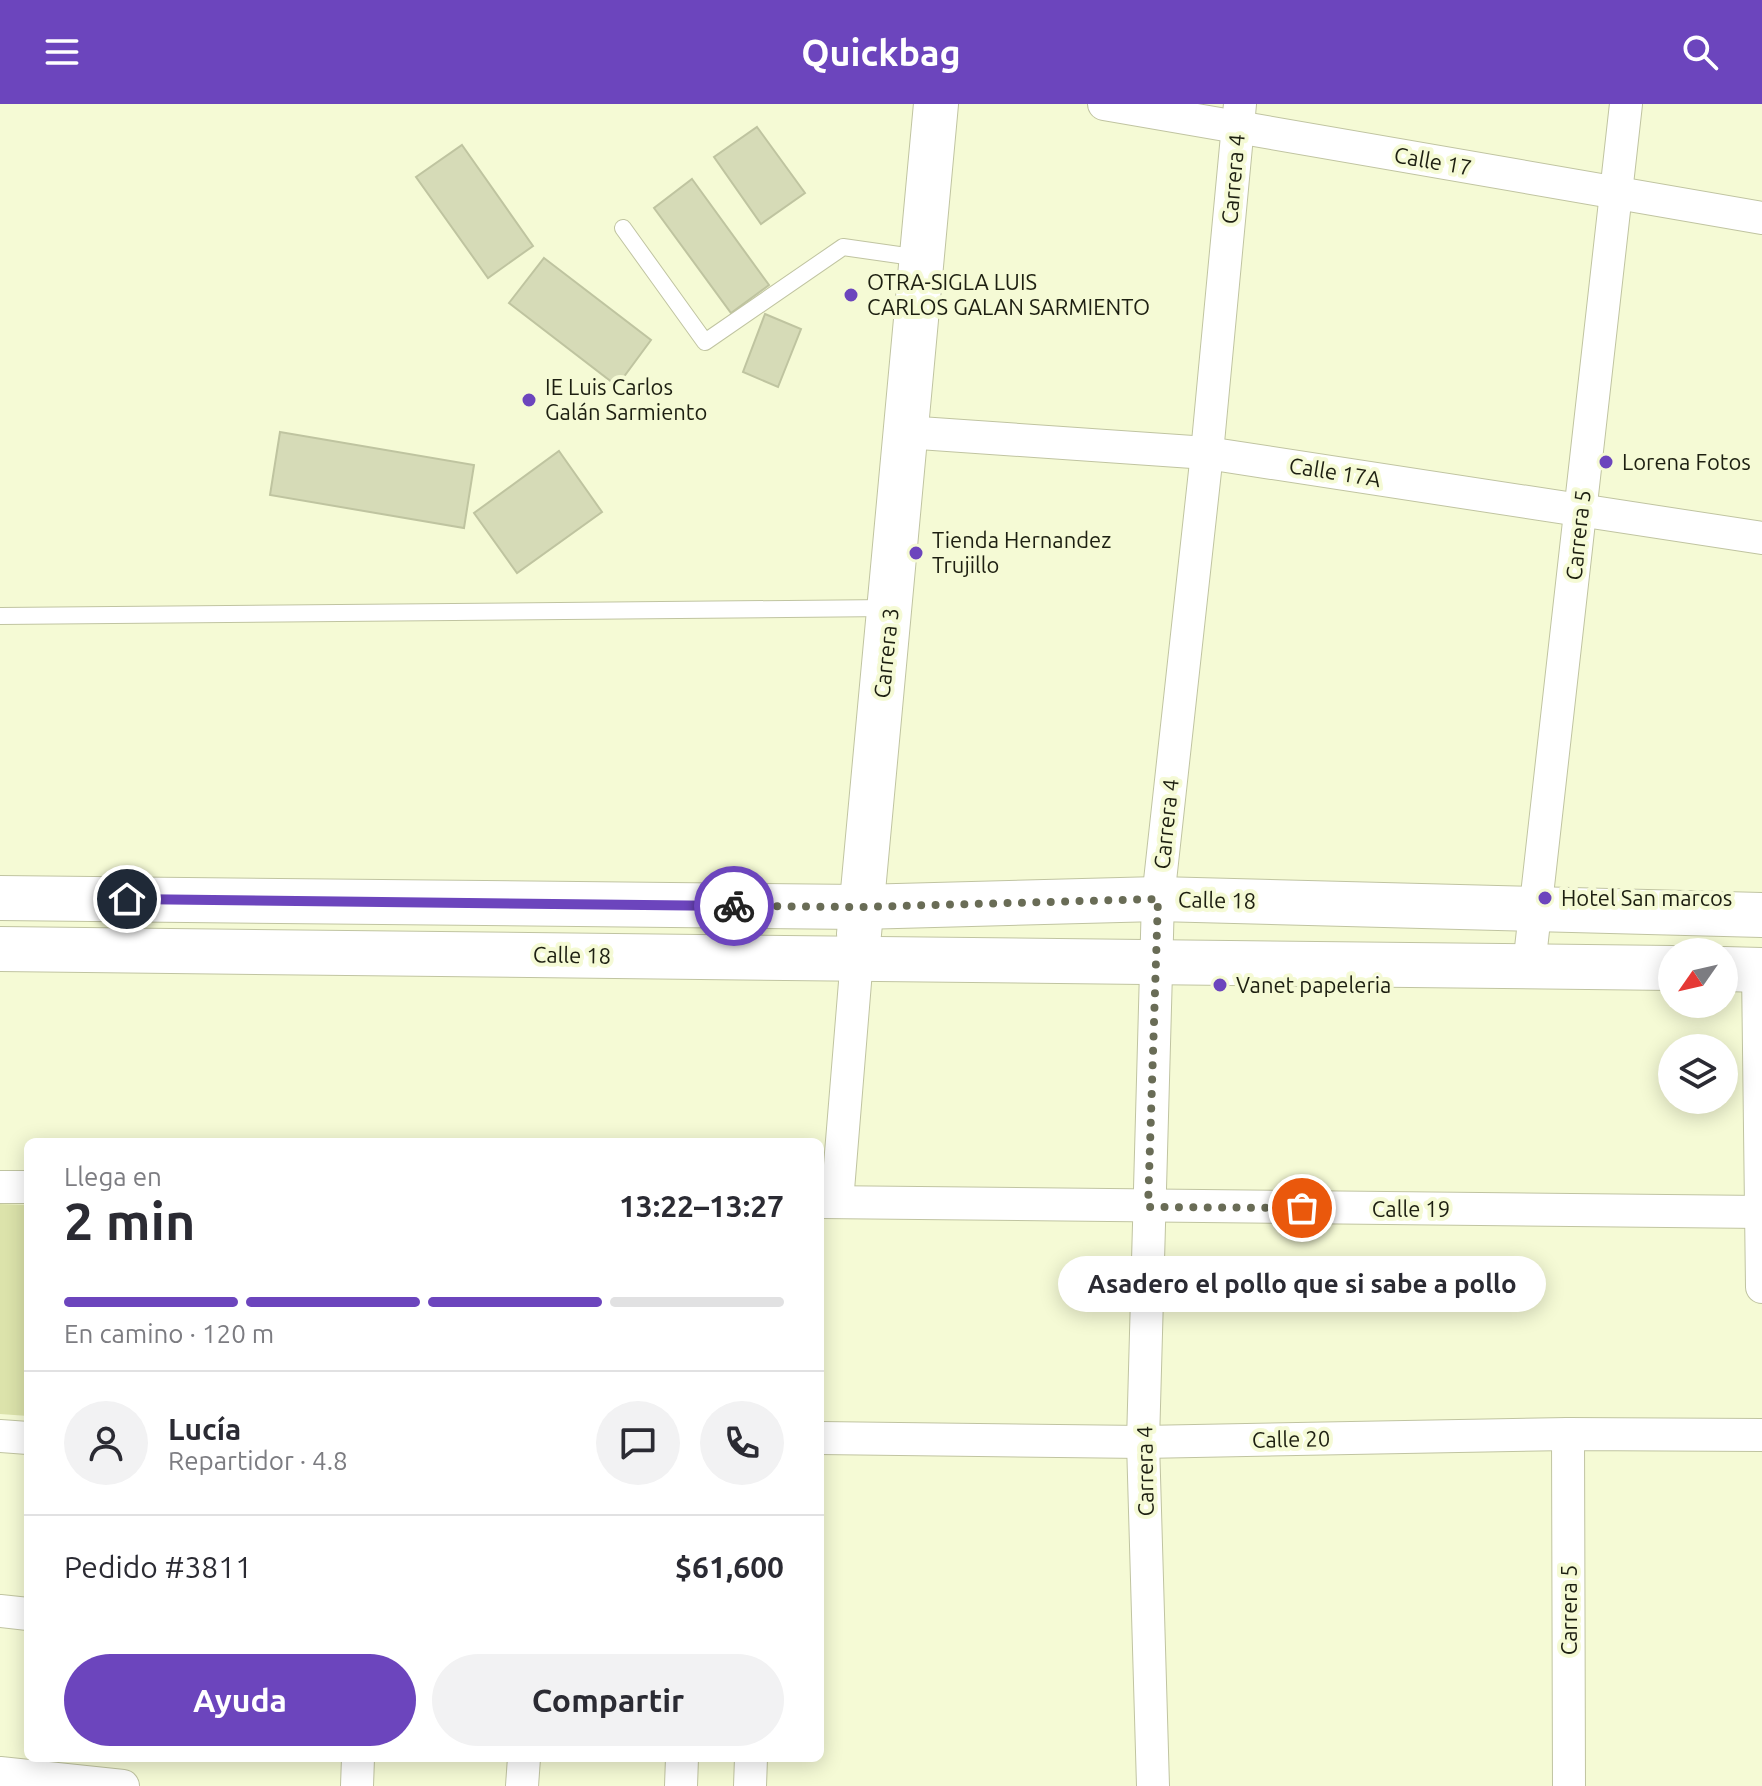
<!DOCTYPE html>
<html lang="es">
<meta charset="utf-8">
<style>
body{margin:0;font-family:Ubuntu,sans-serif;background:#f2f2f3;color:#2b2b33;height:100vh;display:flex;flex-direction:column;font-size:30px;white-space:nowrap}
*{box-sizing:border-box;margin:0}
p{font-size:26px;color:#7c7c81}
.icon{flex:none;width:44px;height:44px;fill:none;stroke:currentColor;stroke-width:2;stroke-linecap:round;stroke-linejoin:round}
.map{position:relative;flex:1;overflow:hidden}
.panel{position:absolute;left:24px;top:1034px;width:800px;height:624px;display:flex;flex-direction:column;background:#fff;border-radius:12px;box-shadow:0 4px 20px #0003}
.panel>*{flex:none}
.needle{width:52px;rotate:236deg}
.buttons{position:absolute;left:1658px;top:834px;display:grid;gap:16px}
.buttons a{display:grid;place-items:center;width:80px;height:80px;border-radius:50%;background:#fff;box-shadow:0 4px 20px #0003;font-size:40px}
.pin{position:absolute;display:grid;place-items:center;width:68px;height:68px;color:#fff;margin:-34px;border:4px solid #fff;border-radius:50%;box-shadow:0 2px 8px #0007}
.courier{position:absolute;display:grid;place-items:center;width:80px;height:80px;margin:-40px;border:6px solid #6c45bd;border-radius:50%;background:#fff;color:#222;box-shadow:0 2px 10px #0007}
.bubble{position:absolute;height:56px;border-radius:28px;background:#fff;box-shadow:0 4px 20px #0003;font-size:26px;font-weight:700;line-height:56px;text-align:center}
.headline em{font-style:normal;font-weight:700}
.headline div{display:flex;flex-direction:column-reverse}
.headline{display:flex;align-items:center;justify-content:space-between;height:136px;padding:0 40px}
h1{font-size:52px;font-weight:700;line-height:60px}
.bar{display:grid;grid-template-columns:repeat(4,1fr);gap:12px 8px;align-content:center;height:96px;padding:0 40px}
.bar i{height:10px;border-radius:6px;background:#e1e1e2}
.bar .selected{background:#6c45bd}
.bar p{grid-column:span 4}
.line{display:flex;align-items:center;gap:20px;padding:0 40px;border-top:2px solid #e1e1e2}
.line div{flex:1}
.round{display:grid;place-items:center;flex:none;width:84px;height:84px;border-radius:42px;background:#f2f2f3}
.cta{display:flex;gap:16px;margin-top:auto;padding:16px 40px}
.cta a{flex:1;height:92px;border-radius:48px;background:#6c45bd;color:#fff;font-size:32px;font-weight:700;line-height:92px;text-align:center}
.cta a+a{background:#f2f2f3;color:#2b2b33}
header{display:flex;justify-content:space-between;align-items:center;height:104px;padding:0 40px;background:#6c45bd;color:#fff;font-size:36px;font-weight:700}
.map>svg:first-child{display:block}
</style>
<header><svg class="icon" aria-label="menu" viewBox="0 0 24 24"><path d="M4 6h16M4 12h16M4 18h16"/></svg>Quickbag<svg class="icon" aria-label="search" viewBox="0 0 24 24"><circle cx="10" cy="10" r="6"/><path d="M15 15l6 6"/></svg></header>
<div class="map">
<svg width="1762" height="1682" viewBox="0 0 1762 1682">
<rect width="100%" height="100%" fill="#f5fad5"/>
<path fill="#dce3ab" d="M0,1100L28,1101V1312L0,1310Z"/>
<g fill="#d6dbb7" stroke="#bfc4a0" stroke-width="2">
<path d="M757,23L805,89L761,120L714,53Z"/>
<path d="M462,41L533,142L488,174L416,73Z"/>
<path d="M692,75L769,181L731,209L654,104Z"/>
<path d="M544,154L651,236L617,282L509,199Z"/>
<path d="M765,210L801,225L778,283L743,268Z"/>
<path d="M280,328L474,361L464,424L270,391Z"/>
<path d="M559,347L602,408L517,469L474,409Z"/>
</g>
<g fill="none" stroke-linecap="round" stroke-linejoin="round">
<defs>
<g id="lane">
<path d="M623,124L705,238L843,143L920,154"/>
<path d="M0,512L889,504"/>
</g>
<g id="street">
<path d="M1104,0L1762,114"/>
<path d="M905,328L1207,349L1762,434"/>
<path d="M1529,862L1626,0"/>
<path d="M1758,866L1762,1183"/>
<path d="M0,1083H28"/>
<path d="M820,1098L1762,1108"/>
<path d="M837,1098L857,854"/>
<path d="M1568,1330L1569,1682"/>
<path d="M0,1332L28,1334"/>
<path d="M820,1334L1143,1338L1568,1330L1762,1331"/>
<path d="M0,1507L28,1510"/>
<path d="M0,1669L123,1682"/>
<path d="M357,1682L358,1654"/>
<path d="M522,1682L524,1654"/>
<path d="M681,1682L682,1654"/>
<path d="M750,1682L751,1654"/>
<path d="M1153,1682L1143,1338L1158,795L1207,349L1240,0"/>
</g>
<g id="secondary">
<path d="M0,794L860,803L1158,795L1762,811"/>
<path d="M859,830L936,0"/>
<path d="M0,845L1672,864"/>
<path d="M1724,865L1762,866"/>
</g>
</defs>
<use href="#lane" stroke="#c0c4a1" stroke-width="18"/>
<use href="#street" stroke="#c0c4a1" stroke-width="34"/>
<use href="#secondary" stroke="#c0c4a1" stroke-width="46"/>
<use href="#lane" stroke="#fff" stroke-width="16"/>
<use href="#street" stroke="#fff" stroke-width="32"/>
<use href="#secondary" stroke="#fff" stroke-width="44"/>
</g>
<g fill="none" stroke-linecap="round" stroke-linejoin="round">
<path stroke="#696c56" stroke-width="8" stroke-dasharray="0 14.4" d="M734,802L860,803L1158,795L1148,1103L1302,1104"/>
<path stroke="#6c45bd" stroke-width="10" d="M127,795L734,802"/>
</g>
<g fill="#6c45bd" stroke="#f5fad5" stroke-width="3">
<circle cx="851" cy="191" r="8"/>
<circle cx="529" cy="296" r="8"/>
<circle cx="1606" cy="358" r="8"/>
<circle cx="916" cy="449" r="8"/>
<circle cx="1545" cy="794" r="8"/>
<circle cx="1220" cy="881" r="8"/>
</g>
<g text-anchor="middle" stroke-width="8" stroke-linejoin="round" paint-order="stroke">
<g font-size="22" fill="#1d1f11" stroke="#f5fad5">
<text transform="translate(1433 57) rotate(10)" y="8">Calle 17</text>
<text transform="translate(1233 75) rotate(-85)" y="8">Carrera 4</text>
<text transform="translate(1335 368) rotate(9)" y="8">Calle 17A</text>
<text transform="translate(1578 431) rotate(-84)" y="8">Carrera 5</text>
<text transform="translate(886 549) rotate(-84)" y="8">Carrera 3</text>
<text transform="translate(1166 720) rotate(-84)" y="8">Carrera 4</text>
<text transform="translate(1217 796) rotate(1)" y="8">Calle 18</text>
<text transform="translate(572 851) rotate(1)" y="8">Calle 18</text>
<text x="1411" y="1113">Calle 19</text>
<text transform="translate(1291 1335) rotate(-1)" y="8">Calle 20</text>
<text transform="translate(1145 1367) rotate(-91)" y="8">Carrera 4</text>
<text transform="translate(1569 1506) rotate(-90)" y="8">Carrera 5</text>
</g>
<g font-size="22" fill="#1d1f11" stroke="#f5fad5" text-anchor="start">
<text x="867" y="186">OTRA-SIGLA LUIS<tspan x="867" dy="25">CARLOS GALAN SARMIENTO</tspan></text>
<text x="545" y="291">IE Luis Carlos<tspan x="545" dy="25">Galán Sarmiento</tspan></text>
<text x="1622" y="366">Lorena Fotos</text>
<text x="932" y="444">Tienda Hernandez<tspan x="932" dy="25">Trujillo</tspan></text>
<text x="1561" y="802">Hotel San marcos</text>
<text x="1236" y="889">Vanet papeleria</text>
</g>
</g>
</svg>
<div class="buttons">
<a><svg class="needle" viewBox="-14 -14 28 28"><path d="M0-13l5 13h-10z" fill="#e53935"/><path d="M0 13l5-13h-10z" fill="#7c7c81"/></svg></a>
<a><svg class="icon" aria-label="layers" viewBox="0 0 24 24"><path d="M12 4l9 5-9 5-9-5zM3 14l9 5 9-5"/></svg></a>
</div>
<div class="pin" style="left:1302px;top:1104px;background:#ea580c"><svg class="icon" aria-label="bag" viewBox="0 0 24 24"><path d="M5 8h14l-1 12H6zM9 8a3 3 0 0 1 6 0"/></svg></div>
<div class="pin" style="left:127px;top:795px;background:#1f2937"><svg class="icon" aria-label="home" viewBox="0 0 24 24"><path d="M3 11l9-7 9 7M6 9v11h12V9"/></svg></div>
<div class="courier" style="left:734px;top:802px"><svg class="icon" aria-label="bike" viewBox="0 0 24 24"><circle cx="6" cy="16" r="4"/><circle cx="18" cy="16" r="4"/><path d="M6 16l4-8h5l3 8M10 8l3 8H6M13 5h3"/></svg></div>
<div class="bubble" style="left:1058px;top:1152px;width:488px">Asadero el pollo que si sabe a pollo</div>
<section class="panel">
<div class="headline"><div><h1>2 min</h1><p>Llega en</p></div><em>13:22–13:27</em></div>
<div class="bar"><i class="selected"></i><i class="selected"></i><i class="selected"></i><i></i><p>En camino · 120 m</p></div>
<div class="line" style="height:144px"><a class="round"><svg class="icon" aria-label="person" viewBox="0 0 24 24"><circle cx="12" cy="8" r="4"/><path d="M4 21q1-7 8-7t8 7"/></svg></a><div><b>Lucía</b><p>Repartidor · 4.8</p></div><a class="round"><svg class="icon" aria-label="chat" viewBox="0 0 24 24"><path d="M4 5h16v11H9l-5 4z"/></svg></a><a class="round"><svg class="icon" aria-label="phone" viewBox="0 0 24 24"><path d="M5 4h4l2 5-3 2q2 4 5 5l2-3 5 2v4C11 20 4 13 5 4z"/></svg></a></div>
<div class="line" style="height:104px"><div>Pedido #3811</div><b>$61,600</b></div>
<div class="cta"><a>Ayuda</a><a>Compartir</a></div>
</section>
</div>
